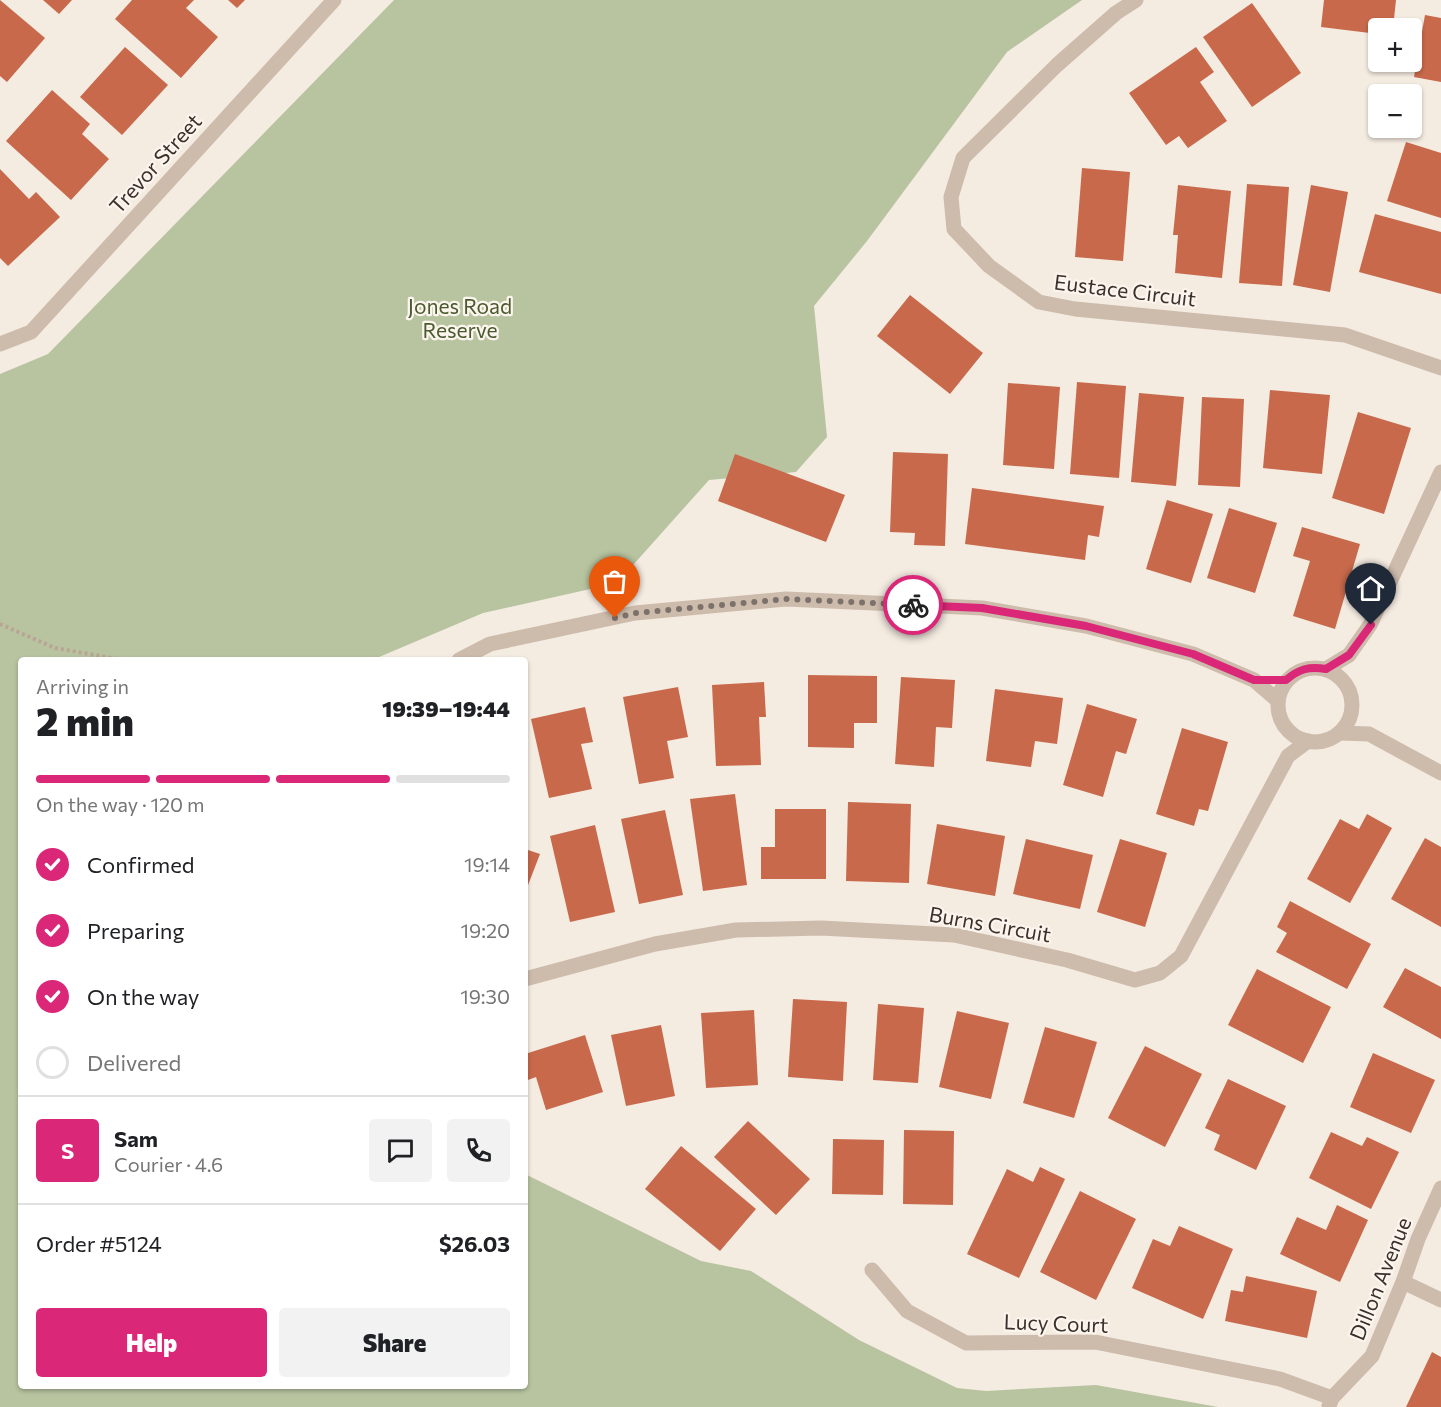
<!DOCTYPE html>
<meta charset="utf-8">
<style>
body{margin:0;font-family:Commissioner,sans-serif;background:#f2f2f2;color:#202124;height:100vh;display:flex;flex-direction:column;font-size:22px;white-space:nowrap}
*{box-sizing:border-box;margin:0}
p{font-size:20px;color:#757577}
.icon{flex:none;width:33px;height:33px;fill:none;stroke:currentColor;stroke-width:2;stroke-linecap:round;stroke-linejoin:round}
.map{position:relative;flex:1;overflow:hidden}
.sheet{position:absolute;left:18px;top:657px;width:510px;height:732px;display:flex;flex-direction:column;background:#fff;border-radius:6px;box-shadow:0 2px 4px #0004}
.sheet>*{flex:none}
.fabs{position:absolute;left:1368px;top:18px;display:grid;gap:12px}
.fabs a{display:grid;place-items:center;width:54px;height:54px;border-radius:6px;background:#fff;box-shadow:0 2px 4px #0004;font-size:30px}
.pin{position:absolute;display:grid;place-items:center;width:51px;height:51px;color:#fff;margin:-62px -26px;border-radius:50% 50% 50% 0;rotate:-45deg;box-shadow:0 0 6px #0007}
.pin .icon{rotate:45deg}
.courier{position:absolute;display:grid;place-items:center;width:60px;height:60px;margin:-30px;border:4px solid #db2777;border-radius:50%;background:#fff;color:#222;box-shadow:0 2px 8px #0007}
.headline em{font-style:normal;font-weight:800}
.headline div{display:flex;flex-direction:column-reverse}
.headline{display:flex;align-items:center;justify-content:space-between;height:102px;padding:0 18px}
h1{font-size:39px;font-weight:800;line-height:45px}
.bar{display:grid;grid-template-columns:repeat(4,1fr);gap:9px 6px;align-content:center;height:72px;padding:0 18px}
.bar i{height:8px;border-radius:4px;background:#e0e0e0}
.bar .current{background:#db2777}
.bar p{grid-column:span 4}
.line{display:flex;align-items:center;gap:15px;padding:0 18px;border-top:2px solid #e0e0e0}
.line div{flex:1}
.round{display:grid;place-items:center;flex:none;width:63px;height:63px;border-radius:6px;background:#f2f2f2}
ol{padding:0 18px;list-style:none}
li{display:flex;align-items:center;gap:18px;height:66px}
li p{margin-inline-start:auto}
li .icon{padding:6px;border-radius:50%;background:#db2777;color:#fff;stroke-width:4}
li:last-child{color:#757577}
li i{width:33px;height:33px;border:3px solid #e0e0e0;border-radius:50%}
.cta{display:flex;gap:12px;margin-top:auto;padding:12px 18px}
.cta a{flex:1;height:69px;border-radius:6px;background:#db2777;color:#fff;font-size:24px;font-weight:800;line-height:69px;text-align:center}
.cta a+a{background:#f2f2f2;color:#202124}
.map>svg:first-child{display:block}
</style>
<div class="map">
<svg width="1441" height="1407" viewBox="0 0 1441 1407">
<rect width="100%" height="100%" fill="#f4ebe1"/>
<path fill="#b8c4a0" d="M394,0H1082L1007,52L867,241L814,306L827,437L796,472L709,480L617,583L483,613L372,660H21V1386H525V1174L701,1261L751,1271L859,1340L957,1388L986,1391L1096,1385L1218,1407H0V374L48,354Z"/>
<g fill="#c8694b">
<path d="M0,0L45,38L7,82L0,76Z"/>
<path d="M43,0H72L59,14Z"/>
<path d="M132,0H194L186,8L218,37L181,78L115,19Z"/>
<path d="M228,0H245L237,8Z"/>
<path d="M1324,0H1396L1393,28H1378V34L1321,27Z"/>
<path d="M1252,3L1301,73L1252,107L1203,37Z"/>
<path d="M1425,15L1441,18V82L1414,77Z"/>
<path d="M125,47L168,85L122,135L80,97Z"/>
<path d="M1196,47L1214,72L1200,82L1227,121L1188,148L1179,136L1166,145L1129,93Z"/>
<path d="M52,90L90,124L82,134L109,159L71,200L6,141Z"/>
<path d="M1406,142L1441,153V218L1387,201Z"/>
<path d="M1082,168L1130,172L1123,261L1075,257Z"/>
<path d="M0,169L29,199L36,192L60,217L8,266L0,258Z"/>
<path d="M1247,184L1289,187L1282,286L1239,283Z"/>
<path d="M1178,185L1231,191L1222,278L1175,273L1178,235H1173Z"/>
<path d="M1311,185L1348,192L1330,292L1293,285Z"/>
<path d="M1375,214L1441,232V294L1359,272Z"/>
<path d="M910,295L983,353L950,394L877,336Z"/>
<path d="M1077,382L1126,386L1119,478L1070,474Z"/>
<path d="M1008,383L1060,387L1054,469L1003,465Z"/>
<path d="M1270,390L1330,395L1322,474L1263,468Z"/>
<path d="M1139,393L1184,397L1176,486L1131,482Z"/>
<path d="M1202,397L1244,399L1240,487L1198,485Z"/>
<path d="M1358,412L1411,428L1384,514L1332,498Z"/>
<path d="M893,452L948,454L945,546L914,545L915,533L890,532Z"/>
<path d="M735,454L845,495L826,542L718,501Z"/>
<path d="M972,488L1104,506L1099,537L1088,535L1085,560L965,544Z"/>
<path d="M1167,500L1213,514L1191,583L1146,569Z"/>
<path d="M1229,508L1277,523L1255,593L1207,578Z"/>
<path d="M1302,527L1360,544L1335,629L1293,616L1310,561L1293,556Z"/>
<path d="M808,675L877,676V723H854V748L808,747Z"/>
<path d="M901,677L955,680L952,728L936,727L934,767L895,764Z"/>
<path d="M764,682L766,717H759L761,765L716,766L712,685Z"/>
<path d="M678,687L688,737L667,741L674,778L639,784L623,697Z"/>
<path d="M995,689L1063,698L1057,744L1035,741L1031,767L986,761Z"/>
<path d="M1087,704L1137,719L1126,754L1116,751L1103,797L1063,785Z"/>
<path d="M585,707L593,742L581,744L592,789L549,798L531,719Z"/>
<path d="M1182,728L1228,742L1208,811L1199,809L1194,826L1156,814Z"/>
<path d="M735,794L747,885L703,891L690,799Z"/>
<path d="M848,802L911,804L909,883L846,881Z"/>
<path d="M775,809H826V879H761V847H775Z"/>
<path d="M665,810L683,895L639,904L621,819Z"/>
<path d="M1367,814L1392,828L1350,903L1307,879L1340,819L1359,829Z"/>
<path d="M937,824L1005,836L995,896L927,884Z"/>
<path d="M595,825L615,912L570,922L550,836Z"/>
<path d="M1425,838L1441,847V927L1391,899Z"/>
<path d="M1026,839L1093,855L1080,909L1013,894Z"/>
<path d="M1120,839L1167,853L1145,927L1097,912Z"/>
<path d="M525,849L540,854L525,893Z"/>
<path d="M1290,901L1371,944L1347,989L1276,952L1287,933L1277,927Z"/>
<path d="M1405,968L1441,987V1039L1383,1007Z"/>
<path d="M1257,969L1331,1007L1303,1063L1228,1025Z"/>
<path d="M793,999L847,1002L843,1081L788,1077Z"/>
<path d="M878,1004L924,1008L918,1083L873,1080Z"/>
<path d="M754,1010L758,1085L706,1088L701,1013Z"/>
<path d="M957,1011L1009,1023L991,1099L939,1087Z"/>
<path d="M661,1025L675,1096L626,1106L611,1035Z"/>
<path d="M1045,1027L1097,1042L1074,1118L1023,1103Z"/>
<path d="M585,1035L603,1092L546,1110L536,1077L528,1080L525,1071V1054Z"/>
<path d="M1145,1046L1202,1074L1165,1147L1108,1118Z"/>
<path d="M1373,1053L1435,1080L1411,1133L1350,1107Z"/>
<path d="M1228,1079L1286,1106L1256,1170L1214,1150L1220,1135L1205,1128Z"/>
<path d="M748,1121L810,1179L776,1215L714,1157Z"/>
<path d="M904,1130L954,1131L953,1205L903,1204Z"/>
<path d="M1331,1132L1362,1146L1367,1137L1399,1152L1371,1209L1309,1178Z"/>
<path d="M833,1139L884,1140L883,1195L832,1194Z"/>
<path d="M681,1146L756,1209L720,1251L645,1189Z"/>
<path d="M1040,1167L1065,1179L1019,1278L967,1254L1007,1169L1033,1182Z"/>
<path d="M1080,1191L1136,1219L1096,1300L1040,1272Z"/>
<path d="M1337,1205L1368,1220L1340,1282L1280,1254L1297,1217L1326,1230Z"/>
<path d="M1179,1226L1233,1249L1203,1319L1132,1288L1153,1239L1170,1246Z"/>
<path d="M1246,1276L1317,1291L1307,1338L1225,1321L1231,1290L1243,1292Z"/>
<path d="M1432,1352L1441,1357V1407H1406Z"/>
</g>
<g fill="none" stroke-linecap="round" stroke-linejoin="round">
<path stroke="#b9a596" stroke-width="4" stroke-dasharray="3 3" stroke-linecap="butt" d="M0,624L55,648L123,660"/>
<g stroke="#cdbbac" stroke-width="15">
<path d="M1136,0L1116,13L1057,65L963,158L951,197L954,229L989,266L1039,302L1075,309L1345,335L1441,368"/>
<path d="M0,344L31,332L334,0"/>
<path d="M459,660L490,644L635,613L786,599L982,608L1086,626L1193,654L1254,680L1277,700"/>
<circle cx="1315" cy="705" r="37"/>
<path d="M1326,669L1349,655L1370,625L1441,472"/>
<path d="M1340,733L1369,734L1441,773"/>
<path d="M525,979L655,944L736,930L821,928L954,935L1067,960L1135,980L1160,973L1181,956L1288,756L1308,741"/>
<path d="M872,1270L907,1311L966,1343L1095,1342L1280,1379L1332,1398"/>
<path d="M1403,1282L1441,1300"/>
<path d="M1329,1406L1332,1398L1372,1356L1403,1282L1418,1239L1441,1188"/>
</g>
</g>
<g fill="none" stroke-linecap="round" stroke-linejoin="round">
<path stroke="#7c716b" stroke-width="6" stroke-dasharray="0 10.8" d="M615,618L636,613L786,599L913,605"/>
<path stroke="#db2777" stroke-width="8" d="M913,605L982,608L1086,626L1193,654L1254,680H1286C1299,669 1309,666 1326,669L1349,655L1371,625"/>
</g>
<g text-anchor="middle" stroke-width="4.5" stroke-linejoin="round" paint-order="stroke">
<g font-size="21" fill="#3b302b" stroke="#fbf5ee">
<text transform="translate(156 164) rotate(-48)" y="7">Trevor Street</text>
<text transform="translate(1125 291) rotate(7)" y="7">Eustace Circuit</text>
<text transform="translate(990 925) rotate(10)" y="7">Burns Circuit</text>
<text transform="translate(1381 1279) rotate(-68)" y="7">Dillon Avenue</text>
<text transform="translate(1056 1324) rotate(2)" y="7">Lucy Court</text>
</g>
<g font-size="21" fill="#4a5a2e" stroke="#fbf5ee">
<text x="460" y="314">Jones Road<tspan x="460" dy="24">Reserve</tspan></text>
</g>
</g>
</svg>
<div class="fabs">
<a>+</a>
<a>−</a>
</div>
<div class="pin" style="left:615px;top:618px;background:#ea580c"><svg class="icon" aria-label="bag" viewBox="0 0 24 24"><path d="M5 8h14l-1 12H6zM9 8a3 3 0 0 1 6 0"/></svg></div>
<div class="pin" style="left:1371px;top:625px;background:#1f2937"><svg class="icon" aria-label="home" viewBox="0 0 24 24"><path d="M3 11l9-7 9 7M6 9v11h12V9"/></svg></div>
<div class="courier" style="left:913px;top:605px"><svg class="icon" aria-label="bike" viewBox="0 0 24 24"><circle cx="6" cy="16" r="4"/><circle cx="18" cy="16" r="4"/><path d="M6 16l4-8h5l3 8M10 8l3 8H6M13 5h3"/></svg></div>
<section class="sheet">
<div class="headline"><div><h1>2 min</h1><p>Arriving in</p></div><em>19:39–19:44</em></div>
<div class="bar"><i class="current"></i><i class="current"></i><i class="current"></i><i></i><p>On the way · 120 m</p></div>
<ol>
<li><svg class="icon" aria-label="check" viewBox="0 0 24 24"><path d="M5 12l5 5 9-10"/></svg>Confirmed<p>19:14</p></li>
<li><svg class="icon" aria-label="check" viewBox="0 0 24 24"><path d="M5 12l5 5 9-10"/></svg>Preparing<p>19:20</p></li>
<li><svg class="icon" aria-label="check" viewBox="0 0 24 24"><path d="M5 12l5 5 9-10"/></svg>On the way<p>19:30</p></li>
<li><i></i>Delivered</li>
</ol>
<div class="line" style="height:108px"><b class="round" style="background:#db2777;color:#fff">S</b><div><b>Sam</b><p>Courier · 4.6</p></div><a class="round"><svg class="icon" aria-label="chat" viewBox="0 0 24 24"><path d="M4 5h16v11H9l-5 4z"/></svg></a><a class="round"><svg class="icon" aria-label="phone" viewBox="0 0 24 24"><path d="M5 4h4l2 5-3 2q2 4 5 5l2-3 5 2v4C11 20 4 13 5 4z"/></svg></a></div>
<div class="line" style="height:78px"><div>Order #5124</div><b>$26.03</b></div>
<div class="cta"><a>Help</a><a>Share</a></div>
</section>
</div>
